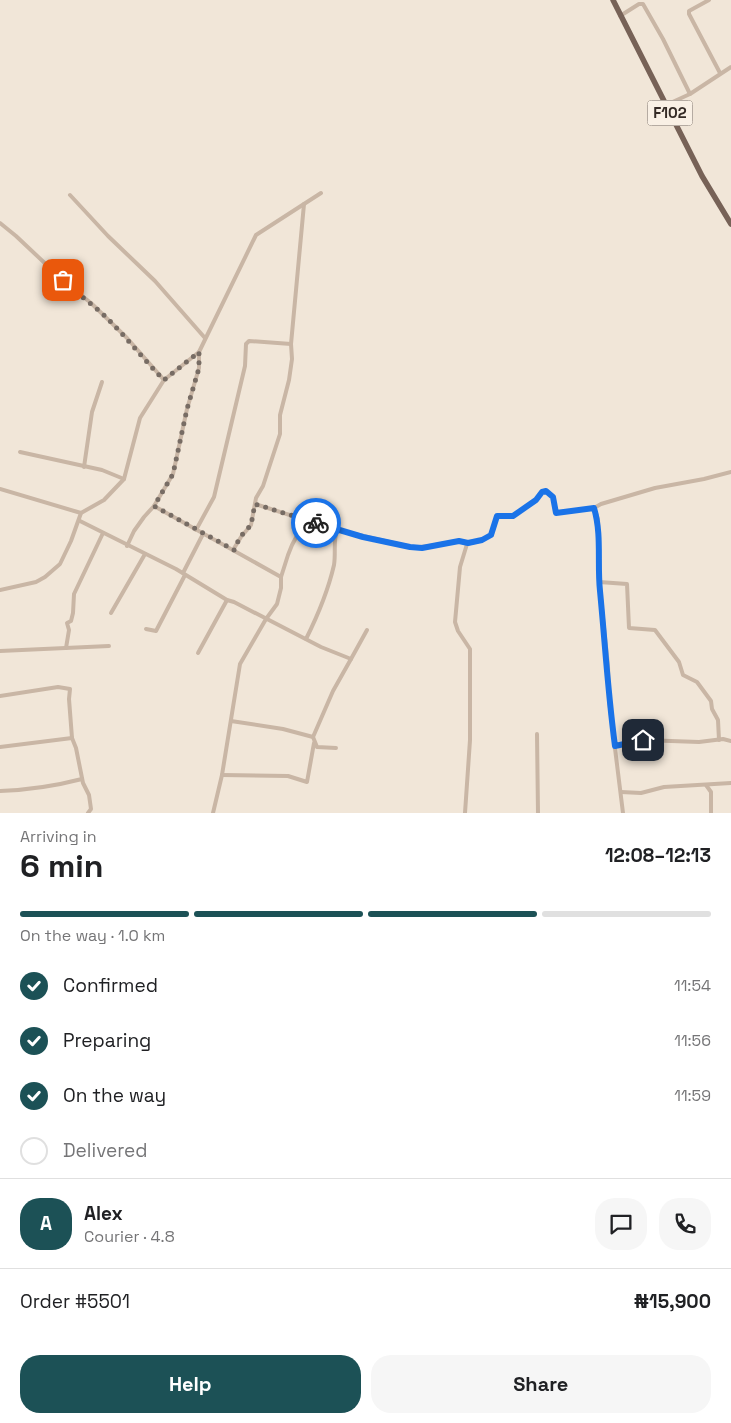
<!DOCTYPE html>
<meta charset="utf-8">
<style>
body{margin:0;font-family:"Space Grotesk",sans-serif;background:#f6f6f6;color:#202124;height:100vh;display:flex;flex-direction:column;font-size:19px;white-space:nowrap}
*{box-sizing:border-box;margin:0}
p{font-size:16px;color:#757577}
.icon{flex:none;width:28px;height:28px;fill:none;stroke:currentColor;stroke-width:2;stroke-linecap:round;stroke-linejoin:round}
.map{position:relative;height:813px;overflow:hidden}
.details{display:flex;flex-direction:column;background:#fff;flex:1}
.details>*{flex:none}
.pin{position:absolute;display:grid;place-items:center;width:42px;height:42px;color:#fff;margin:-21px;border-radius:10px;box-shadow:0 2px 8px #0006}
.courier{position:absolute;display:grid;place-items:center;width:50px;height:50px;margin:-25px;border:4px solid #1a73e8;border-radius:50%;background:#fff;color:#222;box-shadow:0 1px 6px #0007}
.overview em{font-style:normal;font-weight:600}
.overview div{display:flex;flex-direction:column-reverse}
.overview{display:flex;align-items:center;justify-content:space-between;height:85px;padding:0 20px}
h1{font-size:32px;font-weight:600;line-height:38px}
.bar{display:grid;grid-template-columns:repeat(4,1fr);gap:8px 5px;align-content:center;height:60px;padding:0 20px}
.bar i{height:6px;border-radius:4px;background:#e0e0e0}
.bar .on{background:#1c5156}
.bar p{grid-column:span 4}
.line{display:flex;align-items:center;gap:12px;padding:0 20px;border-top:1px solid #e0e0e0}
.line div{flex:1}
.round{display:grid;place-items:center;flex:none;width:52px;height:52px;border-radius:20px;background:#f6f6f6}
ol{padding:0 20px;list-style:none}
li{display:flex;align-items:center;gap:15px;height:55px}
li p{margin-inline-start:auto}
li .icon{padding:5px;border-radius:50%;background:#1c5156;color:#fff;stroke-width:4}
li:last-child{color:#757577}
li i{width:28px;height:28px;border:2px solid #e0e0e0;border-radius:50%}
.primary-button{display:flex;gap:10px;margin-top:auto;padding:10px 20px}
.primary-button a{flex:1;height:58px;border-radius:20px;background:#1c5156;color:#fff;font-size:20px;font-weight:600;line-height:58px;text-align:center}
.primary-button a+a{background:#f6f6f6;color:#202124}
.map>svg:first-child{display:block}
</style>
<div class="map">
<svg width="731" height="813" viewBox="0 0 731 813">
<rect width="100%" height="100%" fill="#f1e6d8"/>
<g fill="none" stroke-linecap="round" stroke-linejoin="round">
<g stroke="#c9b6a5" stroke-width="4">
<path d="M709,0L689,11V14L720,73"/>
<path d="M620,16L639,4H643L663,39L690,94"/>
<path d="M666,105L690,94L731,67"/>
<path d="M70,195L108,236L155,281L205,338"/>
<path d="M0,223L16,236L68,285L91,303L127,338L164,380"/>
<path d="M20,452L102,470L124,479"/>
<path d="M84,467L92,412L102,382"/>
<path d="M0,489L81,513"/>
<path d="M255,504L337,530L411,547C429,549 454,538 468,543"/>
<path d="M154,506L281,577"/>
<path d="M594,508L601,504L655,488L704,479L731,472"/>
<path d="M80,521L176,569L227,600L234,602L321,647L351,659L367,630"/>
<path d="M196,530L214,497L245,366L246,344L249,341L291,344"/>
<path d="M127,546L134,531L144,517L154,506L173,474L187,409L199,368V352"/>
<path d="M233,550L241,537L251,525L256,498L263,486L280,434V415L289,380L292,359L291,344L304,204"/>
<path d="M183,573L203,534"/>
<path d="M599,582L627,584L629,628L655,630L679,662L683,675L697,682L711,701L712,709L718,720L719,740"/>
<path d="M0,590L36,582L45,577L60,564L71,541L81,513L104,500L124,479L140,418L164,380L199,352L256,235L321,193"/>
<path d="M111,613L145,554"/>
<path d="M146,629L156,631L185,575"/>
<path d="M306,639C318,615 328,591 334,565C336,553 333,541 337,530"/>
<path d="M66,648L69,630L67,623L71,621L73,613L74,594L103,533"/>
<path d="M0,651L109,646"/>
<path d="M198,653L227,600"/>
<path d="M0,696L58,687L70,689L69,699L72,738L76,748L83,783L89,795L91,809L88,813"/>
<path d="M231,721L283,729L313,737L317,747L336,748"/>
<path d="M537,734L538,813"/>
<path d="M313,737L333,691L351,659"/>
<path d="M615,746L643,740L699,742L723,739L731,741"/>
<path d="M0,747L72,738"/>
<path d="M222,775L288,776L307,782L314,743"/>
<path d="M706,785L711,792V813"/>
<path d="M0,791C29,790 55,786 82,779"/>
<path d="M621,792L641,793L664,787L731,783"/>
<path d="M213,813L222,775L240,664L266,619L277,604L281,588V577L288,555L292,545L306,519"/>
<path d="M465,813L470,740V649L458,631L455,622L460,567L467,544L482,540L491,535L497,516H513L536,500L541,493L546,491L553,497L556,513L594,508L598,519L600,589L608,666L609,700L623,813"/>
</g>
<path stroke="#776257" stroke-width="5.5" d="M613,0L702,176L731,224"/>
</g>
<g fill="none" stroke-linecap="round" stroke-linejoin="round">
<path stroke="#776c64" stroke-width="5" stroke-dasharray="0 9" d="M63,280C77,294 94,305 108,319C127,338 144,360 164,380L199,352V368L187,409L173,474L154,506L234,550L240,537L251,525L255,504L316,523"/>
<path stroke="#1a73e8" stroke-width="6" d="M316,523L363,537L410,547L422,548L459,541L468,543L482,540L491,535L497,516H513L536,500L542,492L546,491L553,497L556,513L594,508C602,535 597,563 600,591C605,643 608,694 615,746L643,740"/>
</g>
<g text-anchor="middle" stroke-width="5" stroke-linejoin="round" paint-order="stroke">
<rect fill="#f9f0e5" stroke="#70665f" stroke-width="1" x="647.5" y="100.5" width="45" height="25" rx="4"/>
<g font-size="15" font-weight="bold" fill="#352b26">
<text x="670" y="118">F102</text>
</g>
</g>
</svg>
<div class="pin" style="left:63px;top:280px;background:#ea580c"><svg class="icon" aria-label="bag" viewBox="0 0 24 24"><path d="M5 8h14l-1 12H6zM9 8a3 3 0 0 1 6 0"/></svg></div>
<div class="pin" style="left:643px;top:740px;background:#1f2937"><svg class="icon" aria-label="home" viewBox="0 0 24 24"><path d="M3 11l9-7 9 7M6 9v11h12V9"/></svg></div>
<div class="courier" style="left:316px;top:523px"><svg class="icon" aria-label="bike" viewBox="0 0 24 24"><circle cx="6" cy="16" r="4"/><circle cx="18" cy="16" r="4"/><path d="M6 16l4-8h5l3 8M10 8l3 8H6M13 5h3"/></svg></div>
</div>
<section class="details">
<div class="overview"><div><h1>6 min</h1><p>Arriving in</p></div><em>12:08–12:13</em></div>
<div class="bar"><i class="on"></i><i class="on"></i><i class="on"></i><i></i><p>On the way · 1.0 km</p></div>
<ol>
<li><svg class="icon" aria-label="check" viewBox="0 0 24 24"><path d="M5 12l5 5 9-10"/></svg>Confirmed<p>11:54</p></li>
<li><svg class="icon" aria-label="check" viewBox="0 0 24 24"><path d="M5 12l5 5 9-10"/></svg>Preparing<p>11:56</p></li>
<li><svg class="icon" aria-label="check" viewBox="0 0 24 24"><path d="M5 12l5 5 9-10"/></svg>On the way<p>11:59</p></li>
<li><i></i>Delivered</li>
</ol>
<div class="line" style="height:90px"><b class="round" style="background:#1c5156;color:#fff">A</b><div><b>Alex</b><p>Courier · 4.8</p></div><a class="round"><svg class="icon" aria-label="chat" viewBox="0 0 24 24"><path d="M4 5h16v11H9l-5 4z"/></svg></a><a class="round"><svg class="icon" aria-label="phone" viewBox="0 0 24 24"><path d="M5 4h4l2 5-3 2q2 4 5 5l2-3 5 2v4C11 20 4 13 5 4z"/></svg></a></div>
<div class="line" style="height:65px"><div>Order #5501</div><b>₦15,900</b></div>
<div class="primary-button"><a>Help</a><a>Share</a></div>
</section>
